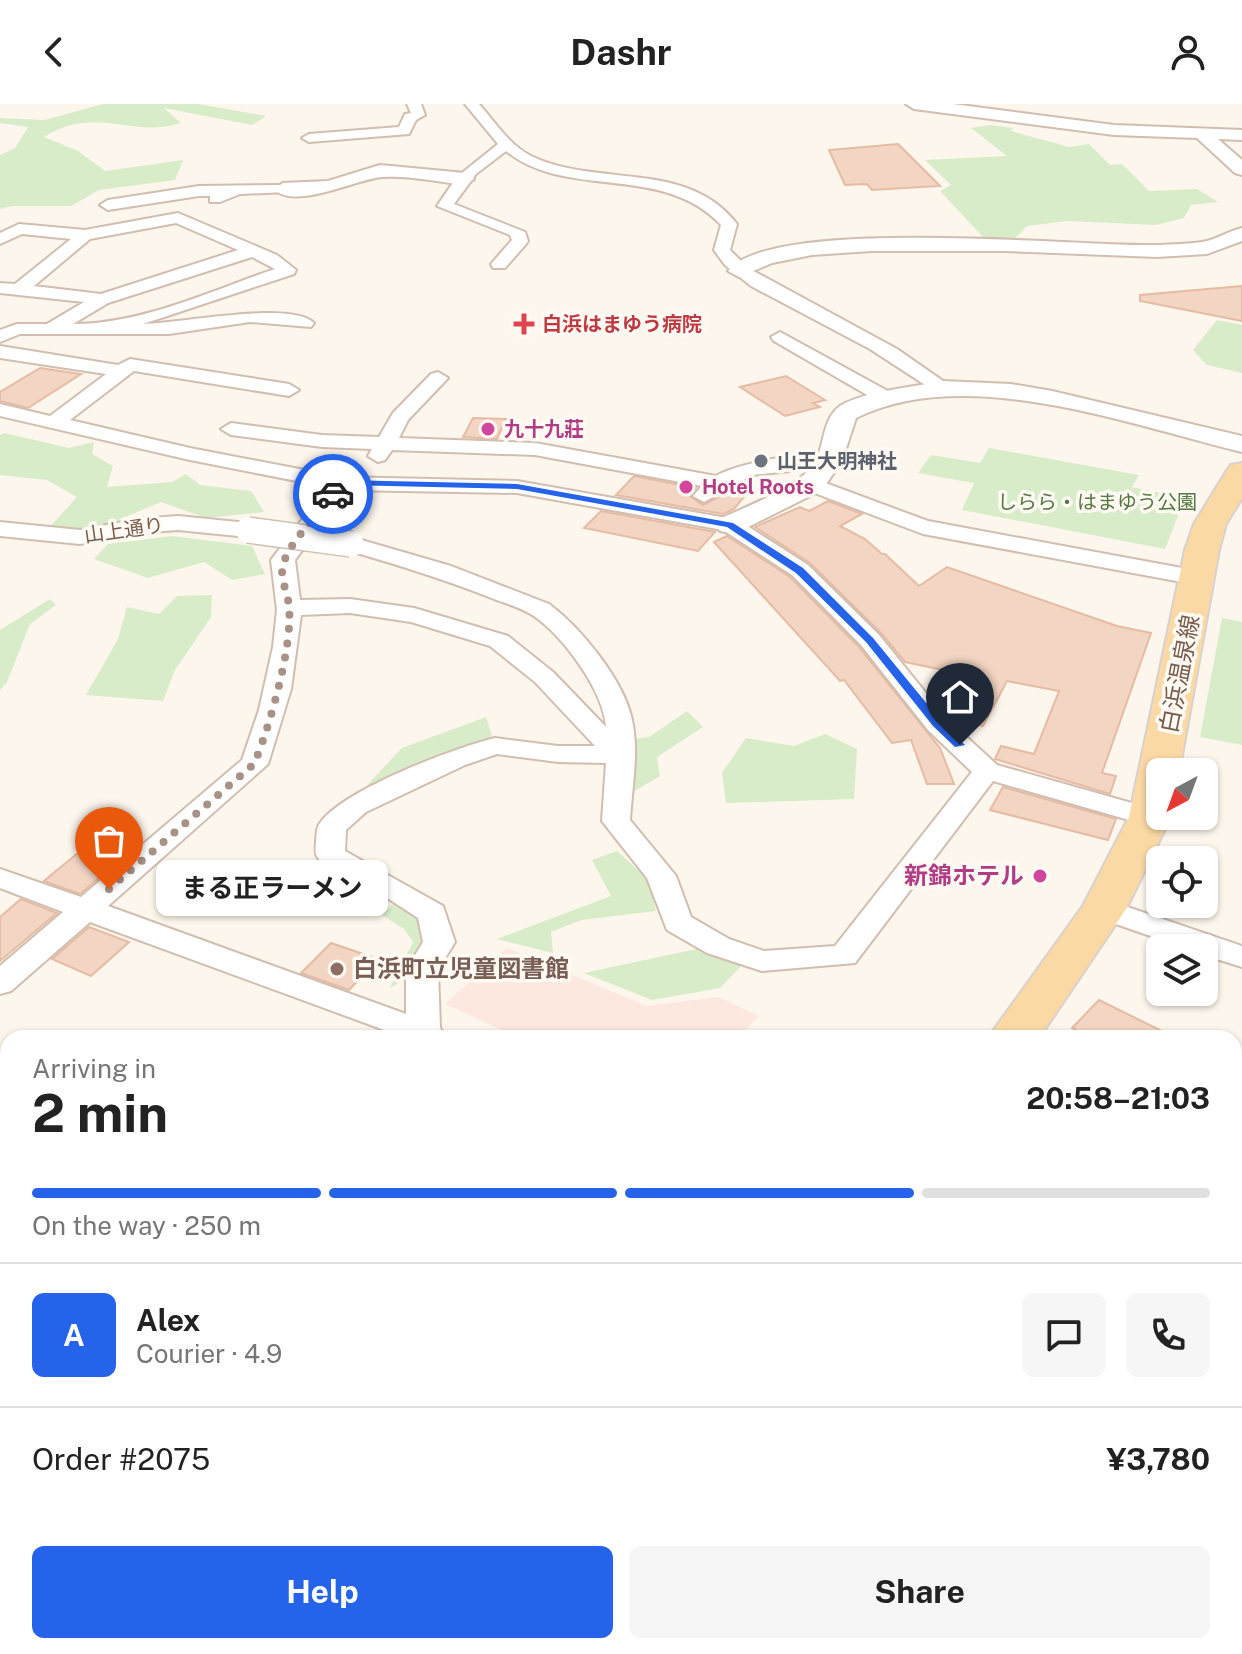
<!DOCTYPE html>
<meta charset="utf-8">
<style>
body{margin:0;font-family:"Public Sans","Noto Sans JP",sans-serif;background:#f6f6f6;color:#222;height:100vh;display:flex;flex-direction:column;font-size:30px;white-space:nowrap}
*{box-sizing:border-box;margin:0}
p{font-size:26px;color:#767676}
.icon{flex:none;width:44px;height:44px;fill:none;stroke:currentColor;stroke-width:2;stroke-linecap:round;stroke-linejoin:round}
.map{position:relative;flex:1;overflow:hidden}
.panel{position:absolute;left:0px;top:926px;width:1242px;height:624px;display:flex;flex-direction:column;background:#fff;border-radius:24px 24px 0 0;box-shadow:0 2px 6px #0004}
.panel>*{flex:none}
.needle{width:52px;rotate:221deg}
.fabs{position:absolute;left:1146px;top:654px;display:grid;gap:16px}
.fabs a{display:grid;place-items:center;width:72px;height:72px;border-radius:12px;background:#fff;box-shadow:0 2px 6px #0004;font-size:40px}
.pin{position:absolute;display:grid;place-items:center;width:68px;height:68px;color:#fff;margin:-82px -34px;border-radius:50% 50% 50% 0;rotate:-45deg;box-shadow:0 0 8px #0007}
.pin .icon{rotate:45deg}
.courier{position:absolute;display:grid;place-items:center;width:80px;height:80px;margin:-40px;border:6px solid #2563eb;border-radius:50%;background:#fff;color:#222;box-shadow:0 2px 10px #0007}
.bubble{position:absolute;height:56px;border-radius:12px;background:#fff;box-shadow:0 2px 6px #0004;font-size:26px;font-weight:700;line-height:56px;text-align:center}
.overview em{font-style:normal;font-weight:700}
.overview div{display:flex;flex-direction:column-reverse}
.overview{display:flex;align-items:center;justify-content:space-between;height:136px;padding:0 32px}
h1{font-size:52px;font-weight:700;line-height:60px}
.bar{display:grid;grid-template-columns:repeat(4,1fr);gap:12px 8px;align-content:center;height:96px;padding:0 32px}
.bar i{height:10px;border-radius:6px;background:#e0e0e0}
.bar .active{background:#2563eb}
.bar p{grid-column:span 4}
.line{display:flex;align-items:center;gap:20px;padding:0 32px;border-top:2px solid #e0e0e0}
.line div{flex:1}
.round{display:grid;place-items:center;flex:none;width:84px;height:84px;border-radius:12px;background:#f6f6f6}
.action{display:flex;gap:16px;margin-top:auto;padding:16px 32px}
.action a{flex:1;height:92px;border-radius:12px;background:#2563eb;color:#fff;font-size:32px;font-weight:700;line-height:92px;text-align:center}
.action a+a{background:#f6f6f6;color:#222}
header{display:flex;justify-content:space-between;align-items:center;height:104px;padding:0 32px;background:#fff;font-size:36px;font-weight:700}
.map>svg:first-child{display:block}
</style>
<header><svg class="icon" aria-label="back" viewBox="0 0 24 24"><path d="M15 5l-7 7 7 7"/></svg>Dashr<svg class="icon" aria-label="person" viewBox="0 0 24 24"><circle cx="12" cy="8" r="4"/><path d="M4 21q1-7 8-7t8 7"/></svg></header>
<div class="map">
<svg width="1242" height="1550" viewBox="0 0 1242 1550">
<rect width="100%" height="100%" fill="#fdf6ec"/>
<path fill="#fde8e0" d="M507,844L647,902L718,893L759,912L738,934H519L445,900Z"/>
<g fill="#d8ecc9">
<path d="M103,0H199L266,12L252,21L164,4L181,19C130,35 98,0 44,33L78,47L105,67L183,56L175,76L99,86L71,102H12L0,105V51L15,44L28,23L0,19V14L45,16Z"/>
<path d="M990,21L1013,24L1011,27L1069,43L1089,40L1110,61L1122,60L1149,87L1197,85L1218,98L1191,101L1184,114L1156,121L1067,117L1027,122L1013,136L985,135L940,87L951,81L925,56L1007,52L971,24Z"/>
<path d="M1217,216L1242,221V269L1207,261L1193,246Z"/>
<path d="M4,329L69,344L94,338L92,350L113,362L107,383L172,378L186,370L200,381L251,387L264,408L206,414L161,398L92,427H46L77,393L47,376L0,371V331Z"/>
<path d="M989,344L1139,371L1132,383L1185,394L1165,445L962,406L974,379L918,369L931,351L980,359Z"/>
<path d="M172,432L252,442L265,470L232,476L204,458L148,474L94,455L108,440Z"/>
<path d="M212,491L211,513L175,566L163,597L86,591L118,535L127,503L159,510L177,492Z"/>
<path d="M50,495L56,501L30,520L7,578L0,586V526Z"/>
<path d="M1222,514L1242,518V641L1200,633Z"/>
<path d="M687,607L703,623L657,653L660,672L623,694L634,635L649,633Z"/>
<path d="M486,613L495,642L356,702L368,680L402,644Z"/>
<path d="M825,630L857,645L854,695L726,699L722,669L746,634L794,642Z"/>
<path d="M617,747L649,776L656,807L581,816L551,828L553,849L497,835L611,792L592,756Z"/>
<path d="M399,794L432,809L422,866L390,884L413,838L404,825L382,811Z"/>
<path d="M701,844L742,861L720,884L652,896L584,869Z"/>
</g>
<g fill="#f3d5c3" stroke="#e6bba3" stroke-width="2">
<path d="M898,40L940,82L872,86L867,80L845,81L829,46Z"/>
<path d="M1242,182V217L1140,197V191Z"/>
<path d="M40,264L81,270L28,304L0,297V288Z"/>
<path d="M786,272L825,296L813,299L820,303L785,312L740,283Z"/>
<path d="M473,314L506,315L497,335L463,333Z"/>
<path d="M634,372L696,384L690,392L703,401L733,385L748,388L734,405L723,410L616,391Z"/>
<path d="M828,397L862,410L840,422L865,435L882,450H885L919,482L947,463L1117,522L1151,529L1102,669L1116,672L1110,690L995,655L1001,642L1034,650L1059,587L1007,577L983,622L951,615L946,609L967,571L905,558L881,529L810,459L755,423L800,403L809,407Z"/>
<path d="M601,407L715,428L698,447L584,424Z"/>
<path d="M727,432L790,473L859,543L940,644L954,680H927L911,636L892,639L844,576L840,577L714,438Z"/>
<path d="M1003,683L1116,715L1108,736L990,706Z"/>
<path d="M85,743L121,755L80,790L44,777Z"/>
<path d="M21,795L57,809L0,857V813Z"/>
<path d="M89,823L129,838L91,872L52,855Z"/>
<path d="M331,839L378,855L349,886L301,869Z"/>
<path d="M1099,896L1176,934H1092L1072,924Z"/>
</g>
<g fill="none" stroke-linecap="round" stroke-linejoin="round">
<defs>
<g id="minor">
<path d="M407,0H421L425,11L416,16L409,30L309,38L302,34L309,30L399,23L405,10L411,9Z"/>
<path d="M465,0H479C495,18 509,41 531,52C597,84 687,55 737,120L730,146L748,164L897,245L953,284L950,288H936L870,245L751,182L725,161L714,146L721,121C662,58 567,97 506,47L476,70L454,100L525,128L528,137L526,140L505,164H493L491,160L512,136L510,131L437,102L457,73L498,40Z"/>
<path d="M283,81L288,82V88L240,90L220,98H210V92H199L108,106L100,101L108,96L199,82Z"/>
<path d="M178,109L277,151L296,166L294,170L143,220C178,220 291,196 314,219L311,223L250,218L169,230H20L0,238V226L17,220H47L84,198L0,189V179L15,180L71,135L22,130L0,140V129L19,120L85,126ZM176,119L238,146L101,190L34,182L90,135ZM252,153L275,165C210,187 142,220 73,220L108,199Z"/>
<path d="M780,228L895,291L898,295L888,301L881,299L774,237L771,233Z"/>
<path d="M0,242L118,261L130,255L289,280L299,286L289,292L134,267L70,316L190,344L341,373L517,377L738,416L808,461L879,531L946,614L997,661L1160,707V712L1164,713L1160,719L1150,722L993,677L855,859L762,867L707,849L667,826L647,774L602,717L606,659L558,658L497,650L465,661L366,708L346,726L345,747L443,802L455,838L438,866L440,924L447,934H406L90,818L11,887L0,890V862L63,808L0,784V765L81,793L242,656L259,606L273,543L277,506L271,456L327,383L190,356L0,312V300L50,312L106,270L0,254ZM347,386L517,389L723,426L792,471L861,541L928,626L972,668L835,842L764,847L729,835L691,813L676,772L630,716C632,683 639,648 632,616C624,576 580,523 549,500L451,462L351,433L343,435L340,440L343,445C392,459 441,474 489,493C503,499 521,503 534,512C563,532 604,587 606,623L553,568L508,532L414,504L350,495L300,496L295,456ZM350,509L411,518L490,542L535,578L595,642H558L495,634C454,644 343,686 320,719C316,724 317,730 316,737C316,743 314,749 318,754C331,771 353,775 371,784C387,793 402,804 418,814L423,838L406,866V910L108,802L268,660L291,585L301,511Z"/>
<path d="M438,268L448,274L408,316L399,334L535,339L716,372C735,360 825,340 839,357L829,363L752,371L704,398L693,392L702,382L535,351L392,346L385,356L378,358L368,352L372,345L322,343L231,331L221,325L231,319L322,331L379,333L393,309L431,270Z"/>
<path d="M812,374L928,417L1198,467L1206,469L1210,474L1206,479L1198,481L923,430L804,385L801,380L804,375Z"/>
<path d="M178,412L248,419L259,426L248,433L178,426L138,429L80,440L0,432V418L80,426L138,415Z"/>
<path d="M1104,795L1242,842V863L1204,851V844H1185L1093,812L1089,805L1093,798Z"/>
<path d="M1237,1140L1242,1142V1168L1234,1171V1141Z"/>
<path d="M0,1245L8,1248V1282L0,1279Z"/>
<path d="M8,1293V1335L0,1338V1296Z"/>
<path d="M479,1542H538L535,1550H476Z"/>
</g>
<g id="tertiary">
<path d="M906,0H953L1114,21L1242,26V36L1218,35L1242,56V71L1235,69L1197,34L1114,31L914,5Z"/>
<path d="M380,61L465,69L474,75L465,81C439,78 409,71 383,73C359,74 294,107 274,85L283,79L328,77Z"/>
<path d="M1242,124V137L1207,150L1157,153L1005,147H871L812,151L772,159L739,173L728,167C771,111 1084,143 1159,141C1173,140 1188,140 1202,138C1216,136 1228,127 1242,124Z"/>
<path d="M943,277L1011,280L1052,287L1242,332V348C1130,321 965,259 856,314L842,357L822,386L740,427L730,429L720,427L716,421L720,415C748,401 799,384 815,358C825,341 822,315 840,302C864,287 915,283 943,277Z"/>
<path d="M1150,1542H1222L1226,1550H1154Z"/>
</g>
<g id="primary">
<path d="M1242,359V394L1226,420L1219,446L1179,668H1160V712L1171,713L1126,805L1039,934H988L1083,802L1129,713L1185,446L1194,420L1226,368L1231,361Z"/>
<path d="M0,1010L8,1012V1052L0,1050Z"/>
<path d="M689,1542H757L755,1550H687Z"/>
</g>
</defs>
<use href="#minor" stroke="#d1beb0" stroke-width="4"/>
<use href="#tertiary" stroke="#d1beb0" stroke-width="4"/>
<use href="#primary" stroke="#dad1cd" stroke-width="4"/>
<use href="#minor" fill="#fff" fill-rule="evenodd"/>
<use href="#tertiary" fill="#fff" fill-rule="evenodd"/>
<use href="#primary" fill="#fbd9a5" fill-rule="evenodd"/>
<defs>
<path id="minor-bridge" d="M248,426L351,440"/>
</defs>
<use href="#minor-bridge" stroke="#d1beb0" stroke-width="28" stroke-linecap="butt"/>
<use href="#minor-bridge" stroke="#fff" stroke-width="25"/>
</g>
<path fill="#2563eb" d="M341,376L517,380L733,419L803,464L873,534L941,617L965,641L955,643L933,622L866,538L796,469L727,423L517,385L344,381L337,392H330Z"/>
<g fill="none" stroke-linecap="round" stroke-linejoin="round">
<path stroke="#a89285" stroke-width="8" stroke-dasharray="0 14.4" d="M109,785L254,660C269,625 293,542 289,503C288,487 277,471 285,455C295,431 319,412 333,390"/>
</g>
<path fill="#e0444e" stroke="#fffaf3" stroke-width="3" d="M520 208h8v8h8v8h-8v8h-8v-8h-8v-8h8z"/>
<g fill="#d1479c" stroke="#fffaf3" stroke-width="3">
<circle cx="488" cy="325" r="8"/>
<circle cx="686" cy="383" r="8"/>
<circle cx="1040" cy="772" r="8"/>
</g>
<circle fill="#6b7280" stroke="#fffaf3" stroke-width="3" cx="761" cy="357" r="8"/>
<circle fill="#8d6e63" stroke="#fffaf3" stroke-width="3" cx="337" cy="865" r="8"/>
<g text-anchor="middle" stroke-width="7" stroke-linejoin="round" paint-order="stroke">
<g font-size="20" font-weight="bold" fill="#be3a42" stroke="#fffaf3" text-anchor="start">
<text x="542" y="227">白浜はまゆう病院</text>
</g>
<g font-size="20" font-weight="bold" fill="#b23c85" stroke="#fffaf3" text-anchor="start">
<text x="504" y="332">九十九莊</text>
<text x="702" y="390">Hotel Roots</text>
</g>
<g font-size="20" font-weight="bold" fill="#5b616d" stroke="#fffaf3" text-anchor="start">
<text x="777" y="364">山王大明神社</text>
</g>
<g font-size="20" fill="#537a41" stroke="#fffaf3">
<text x="1097" y="405">しらら・はまゆう公園</text>
</g>
<g font-size="20" fill="#7a5c4d" stroke="#fffaf3">
<text transform="translate(124 426) rotate(-8)" y="7">山上通り</text>
</g>
<g font-size="24" fill="#7a5c4d" stroke="#fffaf3">
<text transform="translate(1180 570) rotate(-79)" y="8">白浜温泉線</text>
</g>
<g font-size="24" font-weight="bold" fill="#b23c85" stroke="#fffaf3" text-anchor="end">
<text x="1024" y="780">新錦ホテル</text>
</g>
<g font-size="24" font-weight="bold" fill="#785e54" stroke="#fffaf3" text-anchor="start">
<text x="353" y="873">白浜町立児童図書館</text>
</g>
</g>
</svg>
<div class="fabs">
<a><svg class="needle" viewBox="-14 -14 28 28"><path d="M0-13l5 13h-10z" fill="#e53935"/><path d="M0 13l5-13h-10z" fill="#767676"/></svg></a>
<a><svg class="icon" aria-label="locate" viewBox="0 0 24 24"><circle cx="12" cy="12" r="6"/><path d="M12 2v4M12 18v4M2 12h4M18 12h4"/></svg></a>
<a><svg class="icon" aria-label="layers" viewBox="0 0 24 24"><path d="M12 4l9 5-9 5-9-5zM3 14l9 5 9-5"/></svg></a>
</div>
<div class="pin" style="left:109px;top:785px;background:#ea580c"><svg class="icon" aria-label="bag" viewBox="0 0 24 24"><path d="M5 8h14l-1 12H6zM9 8a3 3 0 0 1 6 0"/></svg></div>
<div class="pin" style="left:960px;top:641px;background:#1f2937"><svg class="icon" aria-label="home" viewBox="0 0 24 24"><path d="M3 11l9-7 9 7M6 9v11h12V9"/></svg></div>
<div class="courier" style="left:333px;top:390px"><svg class="icon" aria-label="car" viewBox="0 0 24 24"><path d="M5 17H2v-5l4-1 3-4h7l3 4 3 1v5h-3M9 17h6M6 11h13"/><circle cx="7" cy="17" r="2"/><circle cx="17" cy="17" r="2"/></svg></div>
<div class="bubble" style="left:156px;top:756px;width:232px">まる正ラーメン</div>
<section class="panel">
<div class="overview"><div><h1>2 min</h1><p>Arriving in</p></div><em>20:58–21:03</em></div>
<div class="bar"><i class="active"></i><i class="active"></i><i class="active"></i><i></i><p>On the way · 250 m</p></div>
<div class="line" style="height:144px"><b class="round" style="background:#2563eb;color:#fff">A</b><div><b>Alex</b><p>Courier · 4.9</p></div><a class="round"><svg class="icon" aria-label="chat" viewBox="0 0 24 24"><path d="M4 5h16v11H9l-5 4z"/></svg></a><a class="round"><svg class="icon" aria-label="phone" viewBox="0 0 24 24"><path d="M5 4h4l2 5-3 2q2 4 5 5l2-3 5 2v4C11 20 4 13 5 4z"/></svg></a></div>
<div class="line" style="height:104px"><div>Order #2075</div><b>¥3,780</b></div>
<div class="action"><a>Help</a><a>Share</a></div>
</section>
</div>
